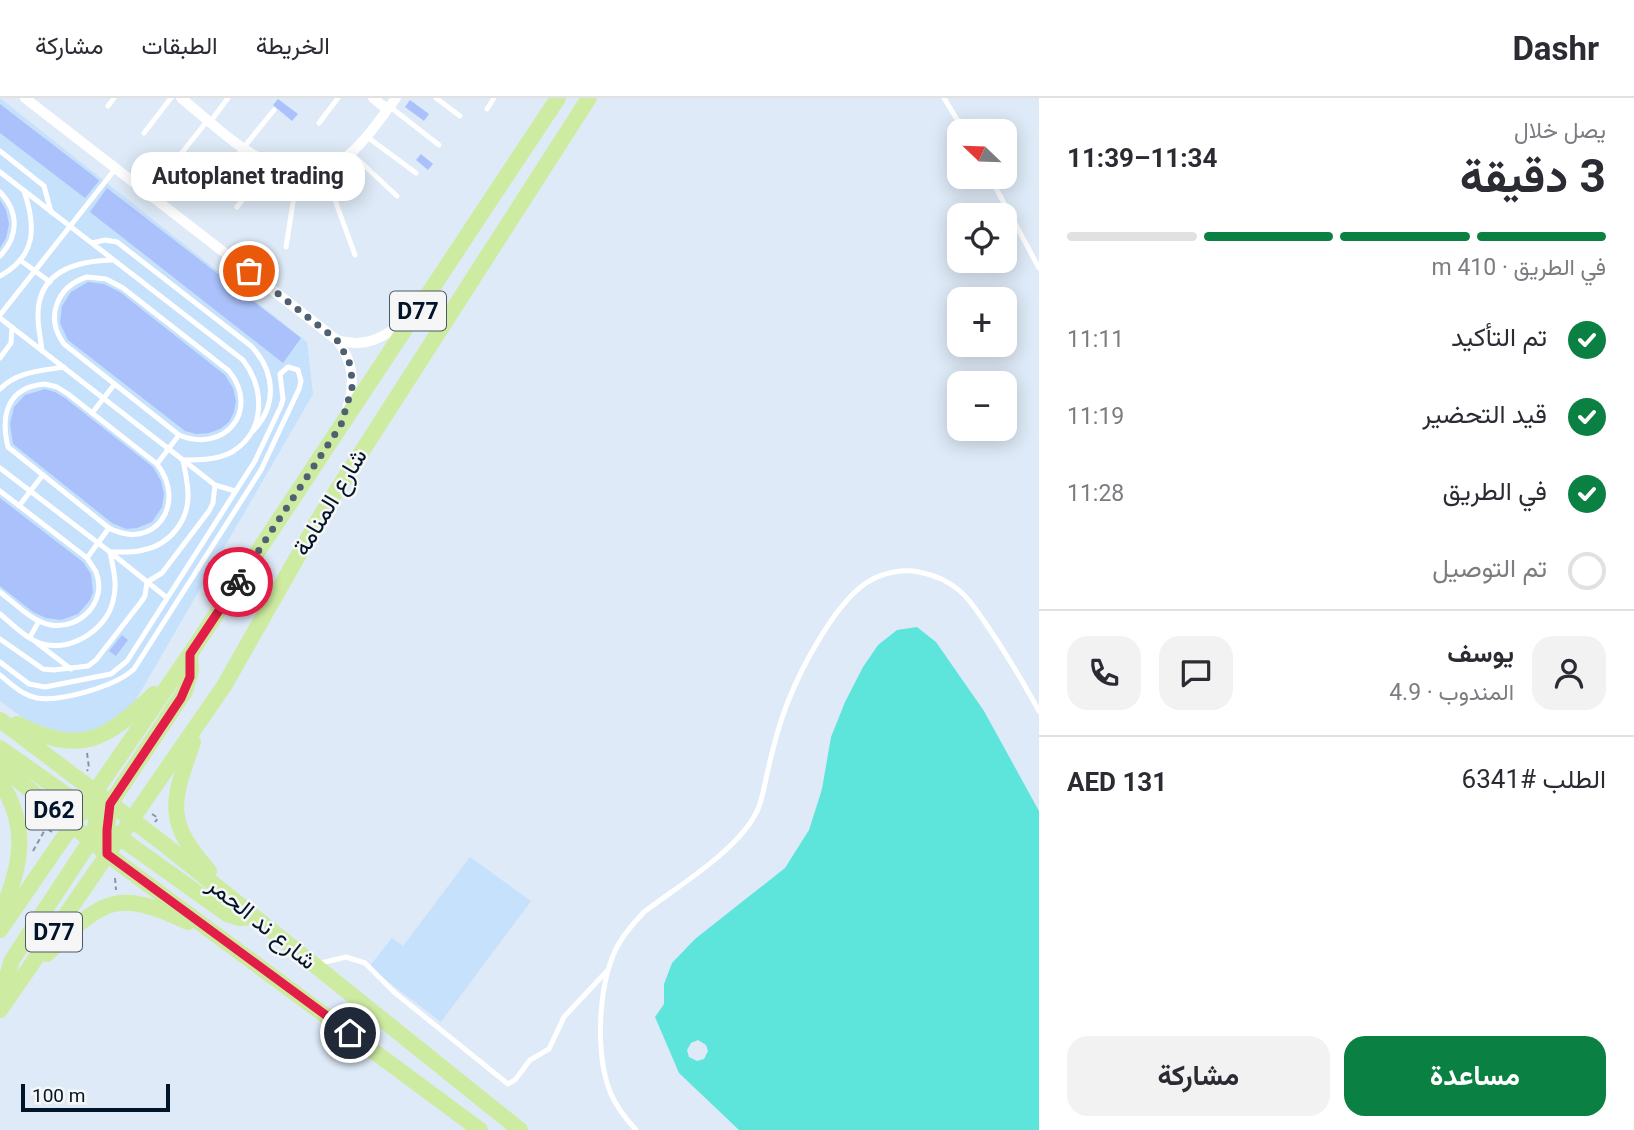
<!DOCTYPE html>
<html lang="ar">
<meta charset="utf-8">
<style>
body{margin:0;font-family:Roboto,Vazirmatn,sans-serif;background:#f2f2f3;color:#2b2b33;direction:rtl;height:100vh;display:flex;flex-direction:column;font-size:26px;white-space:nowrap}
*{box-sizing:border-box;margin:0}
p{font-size:23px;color:#7c7c81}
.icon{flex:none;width:38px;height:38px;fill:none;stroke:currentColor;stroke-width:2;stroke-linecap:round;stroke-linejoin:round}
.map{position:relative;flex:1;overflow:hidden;direction:ltr}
.drawer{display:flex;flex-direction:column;background:#fff;width:595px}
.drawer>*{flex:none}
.needle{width:46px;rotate:293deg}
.controls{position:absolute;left:947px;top:21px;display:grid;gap:14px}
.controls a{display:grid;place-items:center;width:70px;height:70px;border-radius:14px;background:#fff;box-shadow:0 4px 18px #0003;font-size:35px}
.scale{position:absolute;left:21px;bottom:18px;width:149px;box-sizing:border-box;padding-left:7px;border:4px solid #00152a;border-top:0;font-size:19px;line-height:24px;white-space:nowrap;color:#00152a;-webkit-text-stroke:5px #f6f6f6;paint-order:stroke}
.pin{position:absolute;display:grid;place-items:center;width:60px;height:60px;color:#fff;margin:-30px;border:4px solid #fff;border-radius:50%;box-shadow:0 2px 7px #0007}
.courier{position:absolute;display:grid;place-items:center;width:70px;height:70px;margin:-35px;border:5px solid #e11d48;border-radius:50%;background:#fff;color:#222;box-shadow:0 2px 9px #0007}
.bubble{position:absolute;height:49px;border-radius:21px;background:#fff;box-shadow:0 4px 18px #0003;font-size:23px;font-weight:700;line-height:49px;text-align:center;direction:rtl}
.head em{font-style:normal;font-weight:700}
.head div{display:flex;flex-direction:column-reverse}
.head{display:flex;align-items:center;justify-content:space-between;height:119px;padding:0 28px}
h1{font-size:46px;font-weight:700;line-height:52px}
.bar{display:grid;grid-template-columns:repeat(4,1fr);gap:10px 7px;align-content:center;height:84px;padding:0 28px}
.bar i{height:9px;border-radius:5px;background:#e1e1e2}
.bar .current{background:#0b8043}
.bar p{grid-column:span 4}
.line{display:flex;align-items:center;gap:18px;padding:0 28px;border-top:2px solid #e1e1e2}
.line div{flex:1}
.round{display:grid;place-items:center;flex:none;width:74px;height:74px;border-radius:21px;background:#f2f2f3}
ol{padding:0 28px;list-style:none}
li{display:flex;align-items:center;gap:21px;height:77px}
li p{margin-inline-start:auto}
li .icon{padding:7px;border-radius:50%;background:#0b8043;color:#fff;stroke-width:4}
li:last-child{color:#7c7c81}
li i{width:38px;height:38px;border:4px solid #e1e1e2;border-radius:50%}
.cta{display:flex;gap:14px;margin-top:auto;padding:14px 28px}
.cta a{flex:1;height:80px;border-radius:21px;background:#0b8043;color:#fff;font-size:28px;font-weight:700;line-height:80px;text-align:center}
.cta a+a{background:#f2f2f3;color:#2b2b33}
header{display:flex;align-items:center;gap:42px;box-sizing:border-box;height:98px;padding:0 35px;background:#fff;border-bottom:2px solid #e1e1e2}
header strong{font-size:33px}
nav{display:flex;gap:38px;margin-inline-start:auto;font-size:24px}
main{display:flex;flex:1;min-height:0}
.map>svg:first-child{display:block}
</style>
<header>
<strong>Dashr</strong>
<nav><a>الخريطة</a><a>الطبقات</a><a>مشاركة</a></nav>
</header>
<main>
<section class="drawer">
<div class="head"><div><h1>3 دقيقة</h1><p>يصل خلال</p></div><em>11:34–11:39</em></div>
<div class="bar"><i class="current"></i><i class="current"></i><i class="current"></i><i></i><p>في الطريق · 410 m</p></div>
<ol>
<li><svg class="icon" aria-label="check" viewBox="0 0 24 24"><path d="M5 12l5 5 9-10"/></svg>تم التأكيد<p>11:11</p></li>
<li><svg class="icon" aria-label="check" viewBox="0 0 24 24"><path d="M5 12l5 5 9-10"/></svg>قيد التحضير<p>11:19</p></li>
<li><svg class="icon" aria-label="check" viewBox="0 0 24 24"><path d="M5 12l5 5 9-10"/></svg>في الطريق<p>11:28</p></li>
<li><i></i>تم التوصيل</li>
</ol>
<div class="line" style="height:126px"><a class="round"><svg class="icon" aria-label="person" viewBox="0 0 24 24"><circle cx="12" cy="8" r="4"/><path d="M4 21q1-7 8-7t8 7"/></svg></a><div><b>يوسف</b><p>المندوب · 4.9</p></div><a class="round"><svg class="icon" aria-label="chat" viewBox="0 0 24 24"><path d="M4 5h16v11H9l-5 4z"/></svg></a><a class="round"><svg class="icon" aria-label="phone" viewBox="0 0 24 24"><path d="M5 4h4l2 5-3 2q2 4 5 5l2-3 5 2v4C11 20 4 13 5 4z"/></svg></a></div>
<div class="line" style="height:91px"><div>الطلب #6341</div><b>AED 131</b></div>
<div class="cta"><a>مساعدة</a><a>مشاركة</a></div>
</section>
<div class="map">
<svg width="1039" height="1032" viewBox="0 0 1039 1032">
<rect width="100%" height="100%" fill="#deeaf7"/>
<g fill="#c6e1fc">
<path d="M0,0L307,244L313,296L130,612L114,627L77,640L27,623L0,603Z"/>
<path d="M470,759L531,803L441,924L369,869L392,840L403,848Z"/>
</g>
<path fill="#5de5db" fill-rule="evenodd" d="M917,529L936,544L984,613L1039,713V1032H739L679,975L655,919L664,906V886L672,865L695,841L785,770L809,732L822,691L831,639L845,604L863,569L878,547L897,532ZM698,942L706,947L708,953L704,961L697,963L689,959L687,952L691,945Z"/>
<g fill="#abc1fb">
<path d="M278,1L298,16L292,23L273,7Z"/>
<path d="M410,2L429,16L424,23L405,9Z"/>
<path d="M0,6L95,79L99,83L85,100L0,35Z"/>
<path d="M421,56L433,66L428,72L416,62Z"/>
<path d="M107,90L301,240L283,265L90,114Z"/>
<path d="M0,102L6,112L9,126L6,140L0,150Z"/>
<path d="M88,184L104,186L120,194L225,277L233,290L236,303L234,314L229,324L220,331L209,335L196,336L185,333L68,242L60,225L62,208L71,194Z"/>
<path d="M45,291L55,294L65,300L153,369L161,383L164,396L162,409L152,424L137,430L126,431L112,425L13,346L10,326L14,309L25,297Z"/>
<path d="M0,400L83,464L91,476L93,494L90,502L78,516L61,522L46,520L33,514L0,488Z"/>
<path d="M122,537L128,542L116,558L109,553Z"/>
</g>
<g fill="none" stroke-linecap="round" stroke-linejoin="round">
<g stroke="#8695a6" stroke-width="2" stroke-dasharray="5 3.5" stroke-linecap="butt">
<path d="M87,655L89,670L87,673"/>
<path d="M152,716L158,720L155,724"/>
<path d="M49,726L46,730L52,734"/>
<path d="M33,753L46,730"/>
<path d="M115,780L116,792"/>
</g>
<g stroke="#fff" stroke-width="5">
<path d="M436,0L460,18"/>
<path d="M944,0L964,33"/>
<path d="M108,8L114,0"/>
<path d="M389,8L439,47"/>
<path d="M487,11L494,0"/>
<path d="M210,24L228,0"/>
<path d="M319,25L338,0"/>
<path d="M144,35L171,0"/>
<path d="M366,38L416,75"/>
<path d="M0,53L44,88L51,114"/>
<path d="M351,55L397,98"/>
<path d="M180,57L208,22"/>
<path d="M324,72L355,157"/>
<path d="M0,74L243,262C265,291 266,333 232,354C217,362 199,362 183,362L0,220"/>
<path d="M990,79L1039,170"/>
<path d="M211,90L274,12"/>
<path d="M0,94C19,114 19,138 0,158"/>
<path d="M237,109L270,67"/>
<path d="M92,145L105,142L117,144L251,248C275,273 278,307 253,333"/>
<path d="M286,149L298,73"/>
<path d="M20,162L50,184"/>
<path d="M0,178C37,158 36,128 24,93"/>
<path d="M87,179L106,181L123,190L229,273C261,313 224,356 179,337L64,246C45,220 56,189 87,179Z"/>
<path d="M0,217L116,70"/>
<path d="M42,253C41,242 38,230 38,219C37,174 75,163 112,162"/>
<path d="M0,260L11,245L12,229"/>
<path d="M45,286L57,289L68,296L157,366C188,406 154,454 109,430L8,349C0,316 8,289 45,286Z"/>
<path d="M0,291C18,273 41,273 64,269"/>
<path d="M92,315L114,287"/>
<path d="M183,362L215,387L235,393"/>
<path d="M157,366L179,337"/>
<path d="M0,370L110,454C121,454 133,455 143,452C170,447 189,422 188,396C188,385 185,373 183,362"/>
<path d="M0,393L87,460C90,465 94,470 96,474C108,503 80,532 51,527C32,524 15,505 0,494"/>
<path d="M19,408L42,378"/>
<path d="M110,454L166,499"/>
<path d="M87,460L109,430"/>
<path d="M0,516C11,525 23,538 35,543C65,558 106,534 113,503C118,486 113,470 110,454"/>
<path d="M30,539L39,523"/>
<path d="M0,541L43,571L54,572L88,568L96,562L141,504L145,498L147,484L162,475L209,413L213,405L215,387"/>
<path d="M37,545L71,571"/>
<path d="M0,564L29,586L45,589L111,576L127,563L255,363L281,308L283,301L280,276L288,269L298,272L301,283L299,291L261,372L134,571C116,588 61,604 37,600C22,597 11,586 0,577"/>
<path d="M317,866L346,859L365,865L394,894L508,986L515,982L530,962L549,951L564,919L607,873"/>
<path d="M636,1032C626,1021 617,1010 611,996C595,958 598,891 615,853C622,838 633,826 644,814C678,788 735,754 755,717C763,704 764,687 768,672C773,649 779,627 787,606C801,570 838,498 873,481C886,474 904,471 919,474C935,477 949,483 961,494C970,502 977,513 984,523C1004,552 1022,582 1039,613"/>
</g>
<g stroke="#fff" stroke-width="10">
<path d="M25,0L337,242C354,264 355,286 347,311"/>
<path d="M181,0C226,36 292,109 352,54C369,39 382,18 396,0"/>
<path d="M373,0L387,11"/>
<path d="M337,242C366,251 384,239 407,222"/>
</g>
<g stroke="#cdeca1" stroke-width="16">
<path d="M0,622L160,743L520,1032"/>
<path d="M17,626C83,658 105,642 154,596"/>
<path d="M193,644C172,704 164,722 209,773"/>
<path d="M0,650L92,715"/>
<path d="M0,667L107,756L480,1032"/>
<path d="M0,683C31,732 20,769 0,819"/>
<path d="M112,734L227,816L240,820L254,819"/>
<path d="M107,756V732L110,706L185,593L191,572L190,556"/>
<path d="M0,832L190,556L558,0"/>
<path d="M47,856C102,803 114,789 188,824"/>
<path d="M5,903L7,878L12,862L91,742L98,718V705L94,694"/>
<path d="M0,912L224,588L323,414L589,0"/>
</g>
</g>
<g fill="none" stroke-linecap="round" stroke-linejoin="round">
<path stroke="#4e6072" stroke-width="7" stroke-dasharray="0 12.6" d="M238,484L341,327L353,286L349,263L337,242L249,173"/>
<path stroke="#e11d48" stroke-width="9" d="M238,484L190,556V579L181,600L110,706L107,732V756L350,935"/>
</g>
<g text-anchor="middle" stroke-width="5" stroke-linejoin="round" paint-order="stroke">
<g fill="#f6f6f6" stroke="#4a5867" stroke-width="2">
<rect x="390" y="193.5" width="56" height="39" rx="5"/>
<rect x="26" y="692.5" width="56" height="39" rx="5"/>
<rect x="26" y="814.5" width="56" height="39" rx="5"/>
</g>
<g font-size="23" font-weight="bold" fill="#00152a">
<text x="418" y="221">D77</text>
<text x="54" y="720">D62</text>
<text x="54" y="842">D77</text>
</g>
<g font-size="24" fill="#00152a" stroke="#f6f6f6">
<text transform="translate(330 404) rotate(-59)" y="8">شارع المنامة</text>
<text transform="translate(262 825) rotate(39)" y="8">شارع ند الحمر</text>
</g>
</g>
</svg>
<div class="controls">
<a><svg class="needle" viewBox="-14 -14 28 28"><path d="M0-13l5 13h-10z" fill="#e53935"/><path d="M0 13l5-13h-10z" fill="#7c7c81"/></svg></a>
<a><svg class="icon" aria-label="locate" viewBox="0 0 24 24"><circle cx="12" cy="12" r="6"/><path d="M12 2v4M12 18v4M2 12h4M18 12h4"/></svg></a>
<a>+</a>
<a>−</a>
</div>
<div class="scale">100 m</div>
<div class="pin" style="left:249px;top:173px;background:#ea580c"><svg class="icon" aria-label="bag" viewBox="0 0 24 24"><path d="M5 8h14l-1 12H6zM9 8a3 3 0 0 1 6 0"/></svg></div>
<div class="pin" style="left:350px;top:935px;background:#1f2937"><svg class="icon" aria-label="home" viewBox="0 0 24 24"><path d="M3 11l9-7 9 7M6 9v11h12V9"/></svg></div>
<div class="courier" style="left:238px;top:484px"><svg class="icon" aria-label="bike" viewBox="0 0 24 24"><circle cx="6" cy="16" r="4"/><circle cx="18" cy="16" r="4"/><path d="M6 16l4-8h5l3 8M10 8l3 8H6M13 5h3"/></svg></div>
<div class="bubble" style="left:131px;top:54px;width:234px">Autoplanet trading</div>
</div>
</main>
